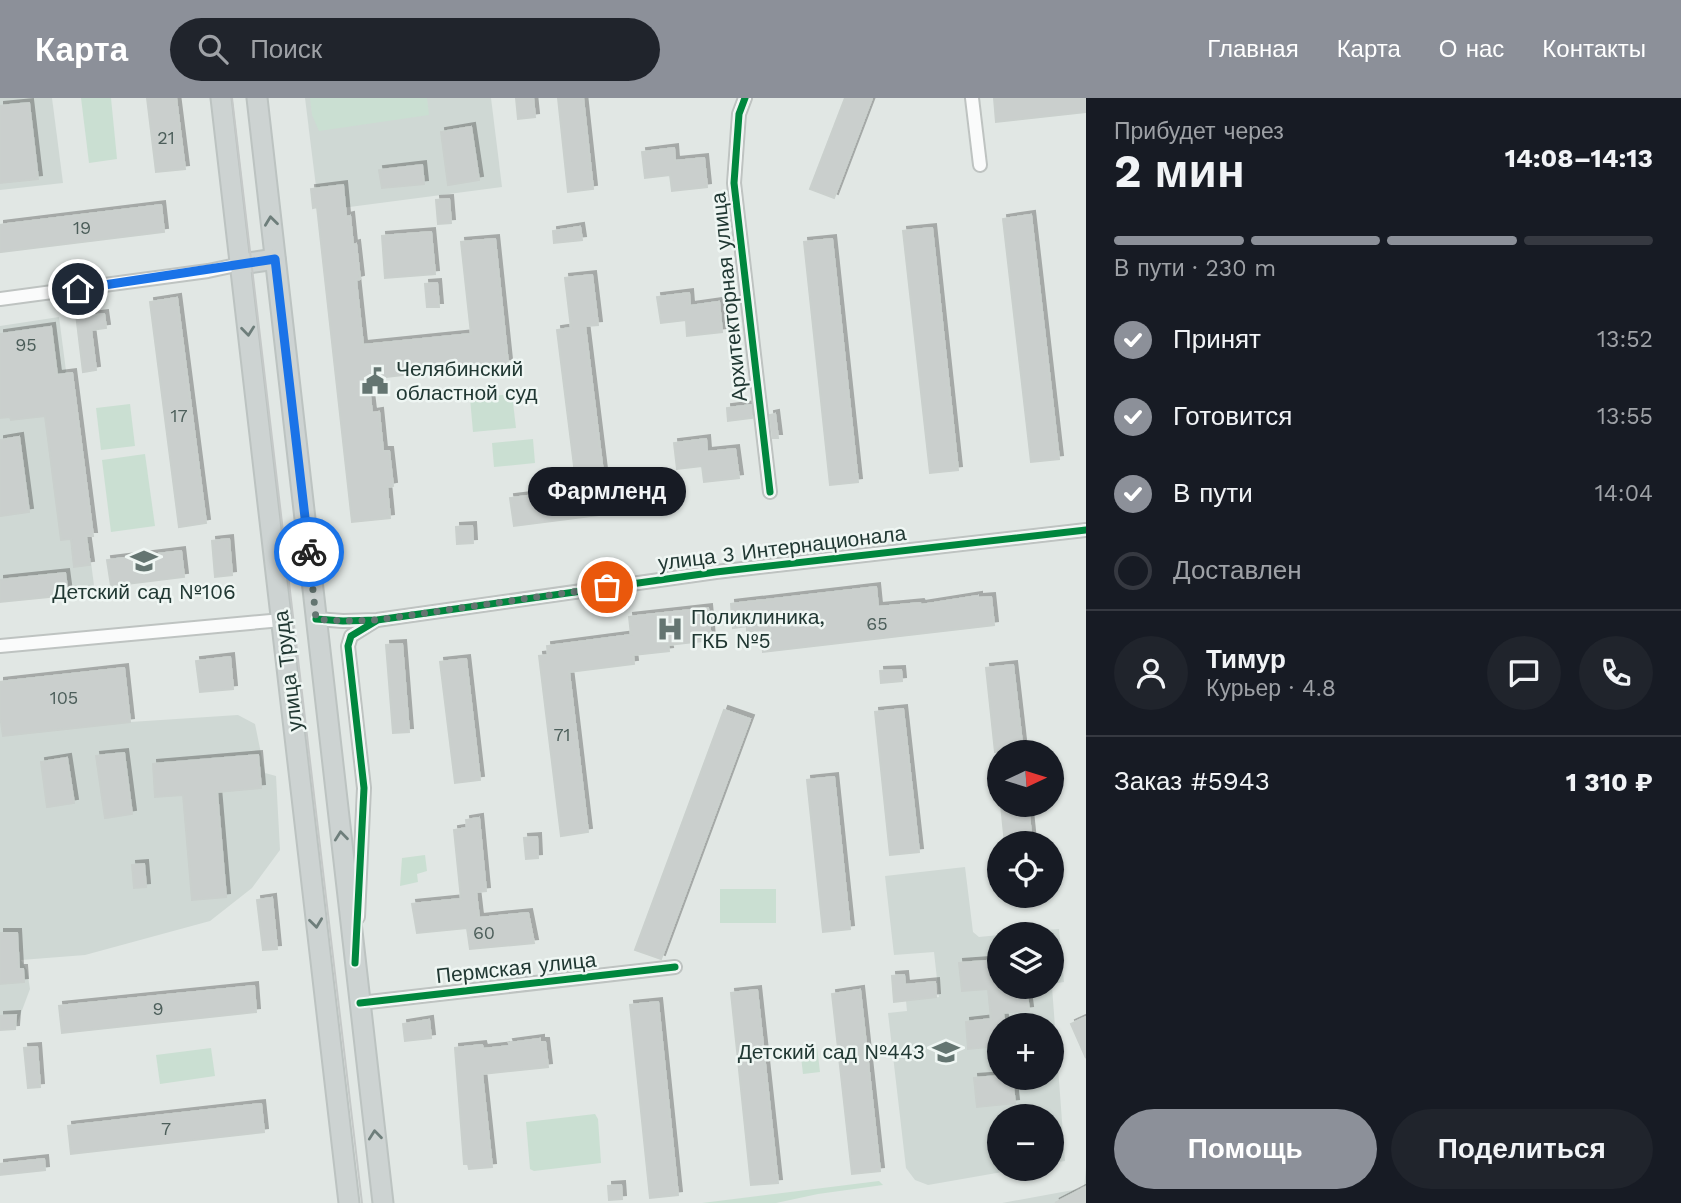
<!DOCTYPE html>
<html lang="ru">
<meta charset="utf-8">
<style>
body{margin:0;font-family:"Work Sans",sans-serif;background:#20242c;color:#f1f3f6;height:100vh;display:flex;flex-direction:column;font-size:26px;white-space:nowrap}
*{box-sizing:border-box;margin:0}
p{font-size:23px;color:#9ea1a6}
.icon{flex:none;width:38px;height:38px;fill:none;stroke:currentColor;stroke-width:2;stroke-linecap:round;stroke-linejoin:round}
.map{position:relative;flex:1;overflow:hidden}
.panel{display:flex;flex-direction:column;background:#171b24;width:595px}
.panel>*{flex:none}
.needle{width:46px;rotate:86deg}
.tools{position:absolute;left:987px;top:642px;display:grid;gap:14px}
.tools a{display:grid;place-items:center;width:77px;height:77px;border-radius:50%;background:#171b24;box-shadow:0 2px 5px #0004;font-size:35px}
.pin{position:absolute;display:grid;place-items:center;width:60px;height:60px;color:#fff;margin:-30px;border:4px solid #fff;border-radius:50%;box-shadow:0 2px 7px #0007}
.courier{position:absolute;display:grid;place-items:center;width:70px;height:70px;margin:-35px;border:5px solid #1a73e8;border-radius:50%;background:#fff;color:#222;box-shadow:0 2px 9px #0007}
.bubble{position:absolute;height:49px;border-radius:24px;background:#171b24;box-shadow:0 2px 5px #0004;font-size:23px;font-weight:700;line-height:49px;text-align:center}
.summary em{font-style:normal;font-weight:700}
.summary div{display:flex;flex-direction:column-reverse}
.summary{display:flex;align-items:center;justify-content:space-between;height:119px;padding:0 28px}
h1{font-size:46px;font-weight:700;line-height:52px}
.bar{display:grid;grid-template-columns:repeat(4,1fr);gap:10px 7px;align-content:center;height:84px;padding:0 28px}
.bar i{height:9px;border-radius:5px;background:#363941}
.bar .current{background:#8c9099}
.bar p{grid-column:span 4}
.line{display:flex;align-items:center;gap:18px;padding:0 28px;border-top:2px solid #363941}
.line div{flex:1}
.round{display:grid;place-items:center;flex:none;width:74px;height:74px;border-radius:37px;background:#20242c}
ol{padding:0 28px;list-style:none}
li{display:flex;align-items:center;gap:21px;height:77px}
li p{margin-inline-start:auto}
li .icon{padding:7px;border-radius:50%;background:#8c9099;color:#fff;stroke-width:4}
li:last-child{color:#9ea1a6}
li i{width:38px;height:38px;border:4px solid #363941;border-radius:50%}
.button{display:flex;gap:14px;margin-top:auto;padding:14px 28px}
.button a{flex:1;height:80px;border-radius:42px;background:#8c9099;color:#fff;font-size:28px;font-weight:700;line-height:80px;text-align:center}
.button a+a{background:#20242c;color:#f1f3f6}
header{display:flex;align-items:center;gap:42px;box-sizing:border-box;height:98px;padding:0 35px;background:#8c9099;color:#fff}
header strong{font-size:33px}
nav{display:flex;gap:38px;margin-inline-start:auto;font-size:24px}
.search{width:490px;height:63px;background:#20242c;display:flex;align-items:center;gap:18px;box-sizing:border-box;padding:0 24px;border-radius:38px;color:#9ea1a6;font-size:26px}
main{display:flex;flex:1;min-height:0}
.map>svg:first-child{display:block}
</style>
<header>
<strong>Карта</strong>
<div class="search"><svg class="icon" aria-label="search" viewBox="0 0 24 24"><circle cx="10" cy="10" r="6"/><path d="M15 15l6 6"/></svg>Поиск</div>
<nav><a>Главная</a><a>Карта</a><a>О нас</a><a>Контакты</a></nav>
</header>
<main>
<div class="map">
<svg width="1086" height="1105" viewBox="0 0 1086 1105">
<defs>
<filter id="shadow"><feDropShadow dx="4" dy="-4" stdDeviation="0" flood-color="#0004"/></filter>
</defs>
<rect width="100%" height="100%" fill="#e1e7e4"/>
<g fill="#cfd8d4" fill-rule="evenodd">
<path d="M0,0H52L63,85L0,92Z"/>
<path d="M305,0H491L502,89L319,113Z"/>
<path d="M59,219L95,495L0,504V228Z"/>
<path d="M124,570L130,624L238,617L255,626L265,675L276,678L280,752L252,790L210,823L85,857L21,862L27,872L30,891L15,931L0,932V584Z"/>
<path d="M965,769L973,834L979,839L999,837V889H1052L1065,1063L1052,1065V1018H999V1071H1019L928,1087L915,1082L906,1070L888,915L907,913L906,903L939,899L934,854L894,857L885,778ZM999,928H1052V980H999Z"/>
<path d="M1059,831L1064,884L1052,886V836H1001Z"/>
<path d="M1086,1069V1105H1002L1084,1090Z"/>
</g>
<g fill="#cadfd2">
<path d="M81,0H111L117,61L89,65Z"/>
<path d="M310,0H427L429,17L319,33L312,17Z"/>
<path d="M512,296L516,330L473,334L470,300Z"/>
<path d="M130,306L135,348L101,352L96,310Z"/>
<path d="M533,341L535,365L494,369L492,345Z"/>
<path d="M145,356L155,428L111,434L102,362Z"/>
<path d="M425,757L427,773L417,776L418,784L400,788L402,760Z"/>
<rect x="720" y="791" width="56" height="34"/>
<path d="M817,949L820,974L803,976L800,950Z"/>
<path d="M211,950L215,978L160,986L156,957Z"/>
<path d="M595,1016L598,1021L601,1065L534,1073L530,1071L526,1024Z"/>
<path d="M879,1083L883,1087L818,1096L776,1105H702Z"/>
</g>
<g fill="#cacfcd" stroke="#cad0cd" stroke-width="2" filter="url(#shadow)">
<path d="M147,0H176L185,71L156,74Z"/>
<path d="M516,0H533L535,19L518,21Z"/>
<path d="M558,0H583L593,91L568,94Z"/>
<path d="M845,0H872L834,100L810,91Z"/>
<path d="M994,0H1086V14L996,24Z"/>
<path d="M29,5L38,81L0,85V8Z"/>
<path d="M471,29L479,82L448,87L441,34Z"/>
<path d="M674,50L675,63L704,60L707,89L672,93L670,77L645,80L642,54Z"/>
<path d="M422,67L424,86L382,90L379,72Z"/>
<path d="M343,87L346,119L350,118L353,147L356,146L360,181L356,182L363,247L471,236L461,144L495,141L508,265L368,281L372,315L379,314L383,353H389L393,388L387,389L390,420L352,424L317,109L313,110L311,91Z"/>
<path d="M449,101L451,125L438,126L436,102Z"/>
<path d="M161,107L164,134L0,154V127Z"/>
<path d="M1031,117L1059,361L1031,364L1003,121Z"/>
<path d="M580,129L582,142L554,145L553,133Z"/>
<path d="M932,130L958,372L930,375L903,133Z"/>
<path d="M431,134L435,176L385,180L382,138Z"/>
<path d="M832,141L858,384L830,387L804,144Z"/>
<path d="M592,177L598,227L585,228L607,407L599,408L600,417L514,428L510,400L577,392L557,232L571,230L565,180Z"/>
<path d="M437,185L439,209H427L425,186Z"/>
<path d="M689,195L690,208L719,204L722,234L687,238L686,222L661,225L657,199Z"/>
<path d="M177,200L206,425L179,429L150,204Z"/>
<path d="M89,214V218L104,216L106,230L91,232L96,272L83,274L76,216Z"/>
<path d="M51,229L57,277L72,275L93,438H86L90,467L74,469L71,441L61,442L45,318L11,322L10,319L0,320V236Z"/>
<path d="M751,307L752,320L728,323L727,310Z"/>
<path d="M775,316L778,340H773L770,317Z"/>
<path d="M19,339L29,414L0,418V342Z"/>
<path d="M706,341L707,354L735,351L739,380L704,384L702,368L677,371L674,345Z"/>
<path d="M472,428L473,445L457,446L456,429Z"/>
<path d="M229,441L232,477L215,479L212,443Z"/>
<path d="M181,453L184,479L111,488L107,462Z"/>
<path d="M65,475L68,497L0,504V482Z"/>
<path d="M876,489L878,509L920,505L921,507L978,498V500L991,499L994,527L763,554L761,532L747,534V528L733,530L731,506Z"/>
<path d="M708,510L711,542L668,547L669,553L633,557L634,566L569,574L588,734L561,738L539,558L548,557L547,548L631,537L629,519Z"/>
<path d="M402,546L409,634L393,635L386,547Z"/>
<path d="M230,559L233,591L200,594L196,563Z"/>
<path d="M466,561L480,682L455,685L440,564Z"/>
<path d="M1013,567L1023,654H995L986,570Z"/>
<path d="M124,570L130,624L3,638L0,617V584Z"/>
<path d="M901,572L902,583L881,585L880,573Z"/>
<path d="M903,611L919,754L890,757L875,614Z"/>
<path d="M724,612L750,621L661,861L635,852Z"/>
<path d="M124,655L132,716L105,720L96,658Z"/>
<path d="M258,657L261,690L217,694L226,799L192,802L183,697L155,699L153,666Z"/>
<path d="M67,660L74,705L47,709L41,664Z"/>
<path d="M834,679L850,831L823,834L807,682Z"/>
<path d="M1001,707H1028L1032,746H1005Z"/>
<path d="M479,720L486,793L476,794L479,820L528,815L534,845L470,851L467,830L417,835L412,806L461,801L454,732L467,730L466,722Z"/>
<path d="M537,739L538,760L526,761L524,740Z"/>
<path d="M144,766L146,789L134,790L132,767Z"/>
<path d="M272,800L277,851L263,852L257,802Z"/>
<path d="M0,835H17L19,871H23L24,884L0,886Z"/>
<path d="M999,862V889H1026L1029,912L1003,915L1005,928H999V948L968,951L966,924L991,921L988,891L962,893L959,865Z"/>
<path d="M904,877L905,887L935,884L936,899L894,904L892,878Z"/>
<path d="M254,888L256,914L62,935L59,908Z"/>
<path d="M757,892L778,1085L751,1087L731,895Z"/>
<path d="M860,892L880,1073L852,1076L832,896Z"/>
<path d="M658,904L678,1097L650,1100L630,907Z"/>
<path d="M16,917L15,931L0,932V918Z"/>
<path d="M1086,919V960L1071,926Z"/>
<path d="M429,922L431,940L405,943L403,926Z"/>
<path d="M540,941V944H545L548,969L482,976L492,1069L469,1071L468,1066H464L455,950L482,947L483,951L510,948L509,945Z"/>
<path d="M37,949L40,989L28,990L24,950Z"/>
<path d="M999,978V980H1012L1015,1005L977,1009L974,980Z"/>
<path d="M261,1006L264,1034L71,1056L68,1028Z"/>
<path d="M44,1061L45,1072L0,1077V1066Z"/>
<path d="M621,1087L622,1101L609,1102L608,1088Z"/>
<path d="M1086,1089V1105H1055Z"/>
</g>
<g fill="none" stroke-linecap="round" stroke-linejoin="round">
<defs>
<g id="minor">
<path d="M745,0L739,16L734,85L770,394"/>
<path d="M972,0L980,67"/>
<path d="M0,201L208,173L241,166"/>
<path d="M316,521L343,523L377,522L716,474L1086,432"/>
<path d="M0,548L282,522"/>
<path d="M358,819L364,690L348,548L351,538L375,523"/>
<path d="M360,905L675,869"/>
</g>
<g id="primary">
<path d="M221,0L349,1105"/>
<path d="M257,0L383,1105"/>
<path d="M241,166L275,161"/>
</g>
</defs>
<use href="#minor" stroke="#bec3c1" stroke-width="16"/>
<use href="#primary" stroke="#bcc3c1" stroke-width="23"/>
<use href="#minor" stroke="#fafbfb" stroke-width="12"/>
<use href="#primary" stroke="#cdd3d2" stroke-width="19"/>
<path stroke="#c5c9c8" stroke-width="2" d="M232,0L362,1105"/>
<defs>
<g id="cycleway">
<path d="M745,0L739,16L734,85L770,394"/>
<path d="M316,521L343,523L377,522L716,474L1086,432"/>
<path d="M355,865L364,690L348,548L351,538L376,523"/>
<path d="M360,905L675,869"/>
</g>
</defs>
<use href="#cycleway" stroke="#eff6f3" stroke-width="11"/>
<use href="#cycleway" stroke="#00873e" stroke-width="7"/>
</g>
<defs><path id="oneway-chevron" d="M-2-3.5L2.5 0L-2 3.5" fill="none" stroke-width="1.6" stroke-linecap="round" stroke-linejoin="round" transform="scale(1.75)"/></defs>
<g stroke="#6e7e7b">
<use href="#oneway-chevron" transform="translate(271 123) rotate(-97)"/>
<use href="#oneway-chevron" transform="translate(248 233) rotate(84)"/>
<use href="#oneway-chevron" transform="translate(341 738) rotate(-96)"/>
<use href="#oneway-chevron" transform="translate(316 825) rotate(83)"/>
<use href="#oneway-chevron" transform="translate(375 1037) rotate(-96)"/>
</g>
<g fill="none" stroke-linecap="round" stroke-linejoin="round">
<path stroke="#647571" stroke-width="7" stroke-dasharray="0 12.6" d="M309,454L316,521L342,523L377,522L607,489"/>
<path stroke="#1a73e8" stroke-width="9" d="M78,191L275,161L309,454"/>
</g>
<defs>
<symbol id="civic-bare" viewBox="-9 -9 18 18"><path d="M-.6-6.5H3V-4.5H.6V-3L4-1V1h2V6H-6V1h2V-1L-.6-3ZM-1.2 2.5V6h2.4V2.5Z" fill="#647571" stroke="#eff6f3" stroke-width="2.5" paint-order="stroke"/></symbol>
<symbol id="school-bare" viewBox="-9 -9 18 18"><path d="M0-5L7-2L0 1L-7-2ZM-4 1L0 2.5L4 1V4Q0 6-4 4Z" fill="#647571" stroke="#eff6f3" stroke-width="2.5" paint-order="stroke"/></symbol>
<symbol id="hospital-bare" viewBox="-9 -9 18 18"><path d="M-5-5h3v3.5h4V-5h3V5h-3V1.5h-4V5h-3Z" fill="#647571" stroke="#eff6f3" stroke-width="2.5" paint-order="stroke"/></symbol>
</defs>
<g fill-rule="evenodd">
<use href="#civic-bare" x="356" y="264" width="38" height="38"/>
<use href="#school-bare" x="125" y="444" width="38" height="38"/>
<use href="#hospital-bare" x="651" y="512" width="38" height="38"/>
<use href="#school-bare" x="927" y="935" width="38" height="38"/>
</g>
<g text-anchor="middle" stroke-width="5" stroke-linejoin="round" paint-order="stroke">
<g font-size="18" fill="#4c5e5a">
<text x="166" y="46">21</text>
<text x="82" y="136">19</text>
<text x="26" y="253">95</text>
<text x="179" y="324">17</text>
<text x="877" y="532">65</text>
<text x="64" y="606">105</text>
<text x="562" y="643">71</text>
<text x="484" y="841">60</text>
<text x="158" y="917">9</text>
<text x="166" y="1037">7</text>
</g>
<g font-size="21" fill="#213833" stroke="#eff6f3">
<text transform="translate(729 199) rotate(-96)" y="7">Архитекторная улица</text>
<text transform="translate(782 450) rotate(-7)" y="7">улица 3 Интернационала</text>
<text transform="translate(288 573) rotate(-97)" y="7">улица Труда</text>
<text transform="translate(516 870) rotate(-6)" y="7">Пермская улица</text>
</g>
<g font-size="21" fill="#213833" stroke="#eff6f3" text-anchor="start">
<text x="396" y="278">Челябинский<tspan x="396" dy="24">областной суд</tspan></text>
<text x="144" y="501" text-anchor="middle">Детский сад №106</text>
<text x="691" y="526">Поликлиника,<tspan x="691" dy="24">ГКБ №5</tspan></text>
<text x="925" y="961" text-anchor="end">Детский сад №443</text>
</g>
</g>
</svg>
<div class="tools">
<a><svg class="needle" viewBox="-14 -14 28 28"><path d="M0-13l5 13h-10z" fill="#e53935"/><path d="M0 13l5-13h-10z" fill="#9ea1a6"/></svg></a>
<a><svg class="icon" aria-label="locate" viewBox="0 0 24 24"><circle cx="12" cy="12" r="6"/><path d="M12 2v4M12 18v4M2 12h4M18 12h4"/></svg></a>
<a><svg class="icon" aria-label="layers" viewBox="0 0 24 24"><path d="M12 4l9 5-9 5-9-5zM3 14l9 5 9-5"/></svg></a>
<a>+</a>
<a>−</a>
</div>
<div class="pin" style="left:607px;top:489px;background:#ea580c"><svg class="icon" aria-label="bag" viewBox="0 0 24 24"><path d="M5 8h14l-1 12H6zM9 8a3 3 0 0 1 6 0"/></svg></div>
<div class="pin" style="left:78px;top:191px;background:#1f2937"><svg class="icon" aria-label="home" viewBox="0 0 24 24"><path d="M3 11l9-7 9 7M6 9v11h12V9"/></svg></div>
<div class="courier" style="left:309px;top:454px"><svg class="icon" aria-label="bike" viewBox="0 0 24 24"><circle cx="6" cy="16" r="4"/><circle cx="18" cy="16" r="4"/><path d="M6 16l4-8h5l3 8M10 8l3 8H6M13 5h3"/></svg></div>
<div class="bubble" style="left:528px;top:369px;width:158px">Фармленд</div>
</div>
<section class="panel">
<div class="summary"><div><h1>2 мин</h1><p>Прибудет через</p></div><em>14:08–14:13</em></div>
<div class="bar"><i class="current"></i><i class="current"></i><i class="current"></i><i></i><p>В пути · 230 m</p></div>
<ol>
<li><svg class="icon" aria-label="check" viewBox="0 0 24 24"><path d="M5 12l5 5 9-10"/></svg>Принят<p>13:52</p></li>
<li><svg class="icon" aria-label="check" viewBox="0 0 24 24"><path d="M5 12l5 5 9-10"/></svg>Готовится<p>13:55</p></li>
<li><svg class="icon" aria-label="check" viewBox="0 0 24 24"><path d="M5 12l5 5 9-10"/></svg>В пути<p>14:04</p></li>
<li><i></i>Доставлен</li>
</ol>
<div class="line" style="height:126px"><a class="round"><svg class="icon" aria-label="person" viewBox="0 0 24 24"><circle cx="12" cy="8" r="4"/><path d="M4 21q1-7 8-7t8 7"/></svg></a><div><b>Тимур</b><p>Курьер · 4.8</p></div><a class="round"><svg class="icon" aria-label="chat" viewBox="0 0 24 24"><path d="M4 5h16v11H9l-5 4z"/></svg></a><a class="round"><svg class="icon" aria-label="phone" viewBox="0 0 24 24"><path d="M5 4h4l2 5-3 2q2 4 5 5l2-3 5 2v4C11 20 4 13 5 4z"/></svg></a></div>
<div class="line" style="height:91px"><div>Заказ #5943</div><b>1 310 ₽</b></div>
<div class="button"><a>Помощь</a><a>Поделиться</a></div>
</section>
</main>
